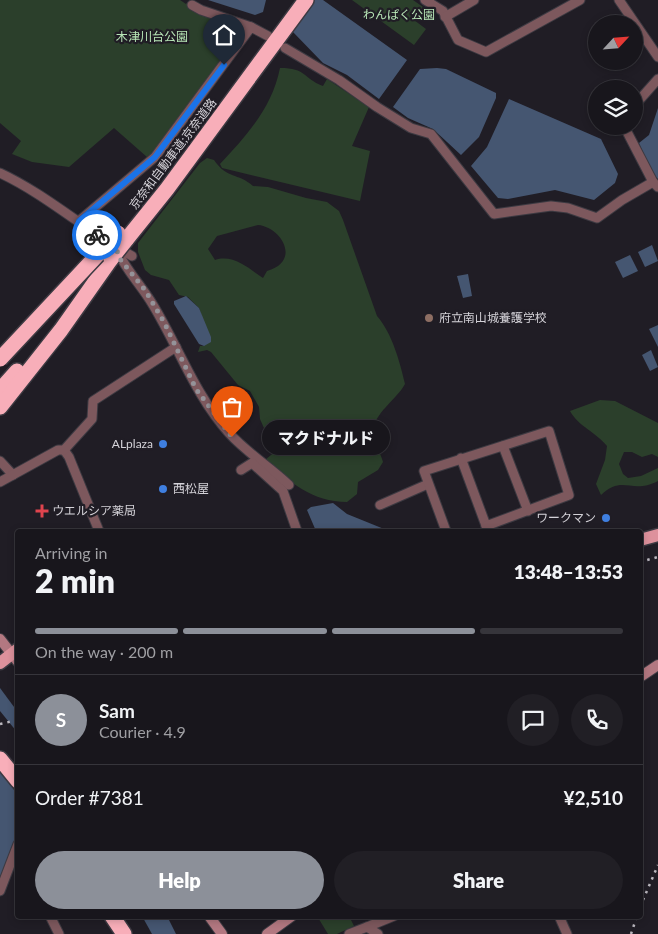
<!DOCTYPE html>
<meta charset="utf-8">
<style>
body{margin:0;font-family:Lato,"Noto Sans JP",sans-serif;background:#211f25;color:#f1f3f6;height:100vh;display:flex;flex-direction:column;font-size:19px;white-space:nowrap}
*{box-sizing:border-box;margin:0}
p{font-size:16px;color:#9f9fa3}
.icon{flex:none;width:28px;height:28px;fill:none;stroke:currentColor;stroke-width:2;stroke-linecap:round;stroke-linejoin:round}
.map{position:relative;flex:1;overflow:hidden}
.sheet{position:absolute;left:15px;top:529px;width:628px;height:390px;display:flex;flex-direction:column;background:#18161c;border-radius:5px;box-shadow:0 2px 8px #0003,0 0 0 1px #36353b}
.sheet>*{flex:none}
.needle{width:32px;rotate:64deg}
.controls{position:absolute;left:588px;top:15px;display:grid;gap:10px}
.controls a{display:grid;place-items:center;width:55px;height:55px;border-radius:50%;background:#18161c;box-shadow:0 2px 8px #0003,0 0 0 1px #36353b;font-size:25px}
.pin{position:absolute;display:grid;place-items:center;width:42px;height:42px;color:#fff;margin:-51px -21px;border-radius:50% 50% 50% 0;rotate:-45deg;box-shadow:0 0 5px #0007}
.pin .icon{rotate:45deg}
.courier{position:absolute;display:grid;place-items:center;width:50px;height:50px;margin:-25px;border:4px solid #1a73e8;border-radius:50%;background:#fff;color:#222;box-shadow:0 1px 6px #0007}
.bubble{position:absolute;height:35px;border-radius:18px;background:#18161c;box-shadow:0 2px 8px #0003,0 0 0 1px #36353b;font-size:16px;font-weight:800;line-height:35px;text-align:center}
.overview em{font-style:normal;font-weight:800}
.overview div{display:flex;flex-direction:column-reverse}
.overview{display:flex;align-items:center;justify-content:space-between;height:85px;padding:0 20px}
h1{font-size:32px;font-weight:800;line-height:38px}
.bar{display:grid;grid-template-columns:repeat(4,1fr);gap:8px 5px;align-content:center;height:60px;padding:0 20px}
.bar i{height:6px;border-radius:4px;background:#36353b}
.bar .on{background:#8c9099}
.bar p{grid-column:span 4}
.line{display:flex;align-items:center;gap:12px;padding:0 20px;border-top:1px solid #36353b}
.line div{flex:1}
.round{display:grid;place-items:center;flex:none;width:52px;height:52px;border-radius:26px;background:#211f25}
.action{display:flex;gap:10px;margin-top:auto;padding:10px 20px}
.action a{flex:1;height:58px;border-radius:30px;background:#8c9099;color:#fff;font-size:20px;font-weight:800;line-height:58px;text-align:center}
.action a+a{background:#211f25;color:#f1f3f6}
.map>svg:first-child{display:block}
</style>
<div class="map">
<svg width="658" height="934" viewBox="0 0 658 934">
<rect width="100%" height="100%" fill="#201d25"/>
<g fill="#2b3f2b" fill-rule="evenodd">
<path d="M0,0H180L186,4L190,0L197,5L245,22L241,35L154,153L147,157L114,128L69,167L32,162L12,154L21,141L0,123Z"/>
<path d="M352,0H413L423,7L414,20L426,29L414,45Z"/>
<path d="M280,68C307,68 302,78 323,86L327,79L369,107L352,146L370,151L360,201L222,168L220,164C247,135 272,108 280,68Z"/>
<path d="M207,158L214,160C228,180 237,172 253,186L268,187L306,198L327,202L339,211L343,220L377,316C392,333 400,362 405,384C397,399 373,414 373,432C373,440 381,454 383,462L378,470L358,482L357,494L347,502C312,502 290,482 265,460L277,450L267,435L260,419L259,407L250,391L238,385L211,352L207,350L198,352L200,346H204L203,320L199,308L188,297L179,295L169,280L151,275L145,270L138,252V243L200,163ZM258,225C281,227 302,261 267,271L263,278C249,269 234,254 215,260L208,249L217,236Z"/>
<path d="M600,400L615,401L658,423V457L652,454L642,457L632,452H624L619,464L623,474L628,478L641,476L658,468V481C631,495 623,474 601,495L596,484L605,460L607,446C596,432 579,427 570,411Z"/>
<path d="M317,916H349L354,926L337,934H328Z"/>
</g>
<g fill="#455671">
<path d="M208,0H266L263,12L255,15Z"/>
<path d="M314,0H323L407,60L379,99L347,75L323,63L292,31Z"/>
<path d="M437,68L446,69L496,93V98L479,137L461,155L433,129L408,118L393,107L420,69Z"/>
<path d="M509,99L601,139L618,174L615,183L594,200L555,190L508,199L498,198L471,166L487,147Z"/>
<path d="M658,108V179L652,173L639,143L649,135Z"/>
<path d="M652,245L658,261L645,267L638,252Z"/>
<path d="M630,255L638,271L623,278L615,262Z"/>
<path d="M468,274L472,296L463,298L457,276Z"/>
<path d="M186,296L199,308L211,337V342L204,346L199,344L174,304V301Z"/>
<path d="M658,325V347L649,329Z"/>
<path d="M651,350L658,367L650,371L642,355Z"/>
<path d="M333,503L347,514L389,531H316L307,510L311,507Z"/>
<path d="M0,688L17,711V732L0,711Z"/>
<path d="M0,772L18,795L17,833L0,881Z"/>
<path d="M142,916H167L176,934H152Z"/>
</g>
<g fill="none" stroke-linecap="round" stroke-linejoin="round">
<defs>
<g id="street">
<path d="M425,0L443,11L458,40L486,52L580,0"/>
<path d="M619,0L658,57"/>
<path d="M192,5L201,10L251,27"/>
<path d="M445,17L474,0"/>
<path d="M285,48L339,80L377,107L411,128L431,134L494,214L551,206L568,208L597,218L622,200L653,182"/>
<path d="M634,106L658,79"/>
<path d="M624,126L653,182L658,187"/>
<path d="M0,173C47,195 86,231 132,256"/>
<path d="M79,221L155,157L251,27L268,36"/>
<path d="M116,248C124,268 142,286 153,305C179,348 195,395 229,433C246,452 270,467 289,485"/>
<path d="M503,446L528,511"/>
<path d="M64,450L69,457L99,531"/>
<path d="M461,458L488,531"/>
<path d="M0,461L13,475"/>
<path d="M241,470L252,463L283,491L297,531"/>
<path d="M0,482L58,450H64L92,419L93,401L176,347"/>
<path d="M380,505L428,484"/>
<path d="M446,531L424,471L549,431L569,495L486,526"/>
<path d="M0,891L18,844"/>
<path d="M50,916L59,934"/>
<path d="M559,916L567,934"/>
<path d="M367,927L394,916"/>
<path d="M349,934L367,927L378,934"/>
</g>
<g id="secondary">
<path d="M0,639L18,662"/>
<path d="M640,677L658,665"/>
<path d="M209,916L222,934"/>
<path d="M267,934L292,916"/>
</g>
<g id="primary">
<path d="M640,540L658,535"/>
<path d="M0,663L18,649"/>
</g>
<g id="highway">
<path d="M126,240L167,189L306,0"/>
<path d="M0,390L17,371"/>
<path d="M0,407L61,330L111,259"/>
<path d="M0,759L18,781"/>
<path d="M112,916L124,934"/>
</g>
</defs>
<use href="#street" stroke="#3d3a42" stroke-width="11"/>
<use href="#secondary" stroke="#3d3a42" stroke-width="12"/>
<use href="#primary" stroke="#3d3a42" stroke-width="15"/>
<use href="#highway" stroke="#3d3a42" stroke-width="18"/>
<use href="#street" stroke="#7d585d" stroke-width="9"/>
<use href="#secondary" stroke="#b37881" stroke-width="10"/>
<use href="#primary" stroke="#dd919c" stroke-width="12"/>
<use href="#highway" stroke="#f8aeb9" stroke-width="15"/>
<g stroke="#bbb8bf" stroke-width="2.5" stroke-dasharray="2.5 5" stroke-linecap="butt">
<path d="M640,562L658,557"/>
<path d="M0,724L18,720"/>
<path d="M640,907L658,865"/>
<path d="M631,934L637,916"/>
</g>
<defs>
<g id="highway-bridge">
<path d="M111,259L126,240"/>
<path d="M0,359L118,233"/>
</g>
</defs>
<use href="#highway-bridge" stroke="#3d3a42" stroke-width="18" stroke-linecap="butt"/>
<use href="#highway-bridge" stroke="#f8aeb9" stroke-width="15"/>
</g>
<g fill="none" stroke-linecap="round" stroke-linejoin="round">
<path stroke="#959399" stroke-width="5" stroke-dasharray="0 9" d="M97,235L116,248L120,259L145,290L164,322L196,389L232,437"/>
<path stroke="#1a73e8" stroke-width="6" d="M97,235L79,221L155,157L224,65"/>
</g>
<circle fill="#8d6e63" stroke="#201d25" stroke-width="2" cx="429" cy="318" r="5"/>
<g fill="#3f7fe0" stroke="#201d25" stroke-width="2">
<circle cx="163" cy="444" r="5"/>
<circle cx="163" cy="489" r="5"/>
<circle cx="606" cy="518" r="5"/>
</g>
<path fill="#e0444e" stroke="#201d25" stroke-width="2" d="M39.5 503.5h5v5h5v5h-5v5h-5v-5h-5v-5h5z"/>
<g text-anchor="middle" stroke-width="4.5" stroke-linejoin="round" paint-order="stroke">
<g font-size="12" fill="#b7e5b6" stroke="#201d25">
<text x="399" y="19">わんぱく公園</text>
<text x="152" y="41">木津川台公園</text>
</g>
<g font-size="12" fill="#d4d2d8" stroke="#201d25">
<text transform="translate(173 154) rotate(-53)" y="4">京奈和自動車道;京奈道路</text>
</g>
<g font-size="12" fill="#d4d2d8" stroke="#201d25" text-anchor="start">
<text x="439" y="322">府立南山城養護学校</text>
<text x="153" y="448" text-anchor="end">ALplaza</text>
<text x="173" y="493">西松屋</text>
<text x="52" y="515">ウエルシア薬局</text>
<text x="596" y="522" text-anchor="end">ワークマン</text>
</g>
</g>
</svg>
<div class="controls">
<a><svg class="needle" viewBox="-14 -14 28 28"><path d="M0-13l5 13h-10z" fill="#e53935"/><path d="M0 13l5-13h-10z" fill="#9f9fa3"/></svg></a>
<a><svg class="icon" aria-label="layers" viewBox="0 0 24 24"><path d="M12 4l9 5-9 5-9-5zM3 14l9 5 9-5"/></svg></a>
</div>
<div class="pin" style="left:232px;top:437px;background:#ea580c"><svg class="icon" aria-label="bag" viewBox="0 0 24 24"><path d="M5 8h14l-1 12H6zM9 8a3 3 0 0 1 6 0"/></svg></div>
<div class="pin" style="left:224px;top:65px;background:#1f2937"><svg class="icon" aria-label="home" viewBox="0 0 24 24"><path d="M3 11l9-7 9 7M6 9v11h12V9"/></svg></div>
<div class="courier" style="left:97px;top:235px"><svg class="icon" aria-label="bike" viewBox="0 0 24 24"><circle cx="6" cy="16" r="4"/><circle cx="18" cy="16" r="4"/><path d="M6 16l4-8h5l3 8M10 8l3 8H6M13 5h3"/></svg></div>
<div class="bubble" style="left:262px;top:420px;width:128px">マクドナルド</div>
<section class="sheet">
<div class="overview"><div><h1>2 min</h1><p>Arriving in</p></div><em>13:48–13:53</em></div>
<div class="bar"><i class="on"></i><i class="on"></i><i class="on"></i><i></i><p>On the way · 200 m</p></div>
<div class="line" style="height:90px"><b class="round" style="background:#8c9099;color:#fff">S</b><div><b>Sam</b><p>Courier · 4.9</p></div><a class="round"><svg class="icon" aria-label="chat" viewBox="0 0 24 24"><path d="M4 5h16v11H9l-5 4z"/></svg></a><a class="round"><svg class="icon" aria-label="phone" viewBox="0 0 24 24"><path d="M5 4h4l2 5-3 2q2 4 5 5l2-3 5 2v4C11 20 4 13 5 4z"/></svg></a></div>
<div class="line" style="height:65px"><div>Order #7381</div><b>¥2,510</b></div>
<div class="action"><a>Help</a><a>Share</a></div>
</section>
</div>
